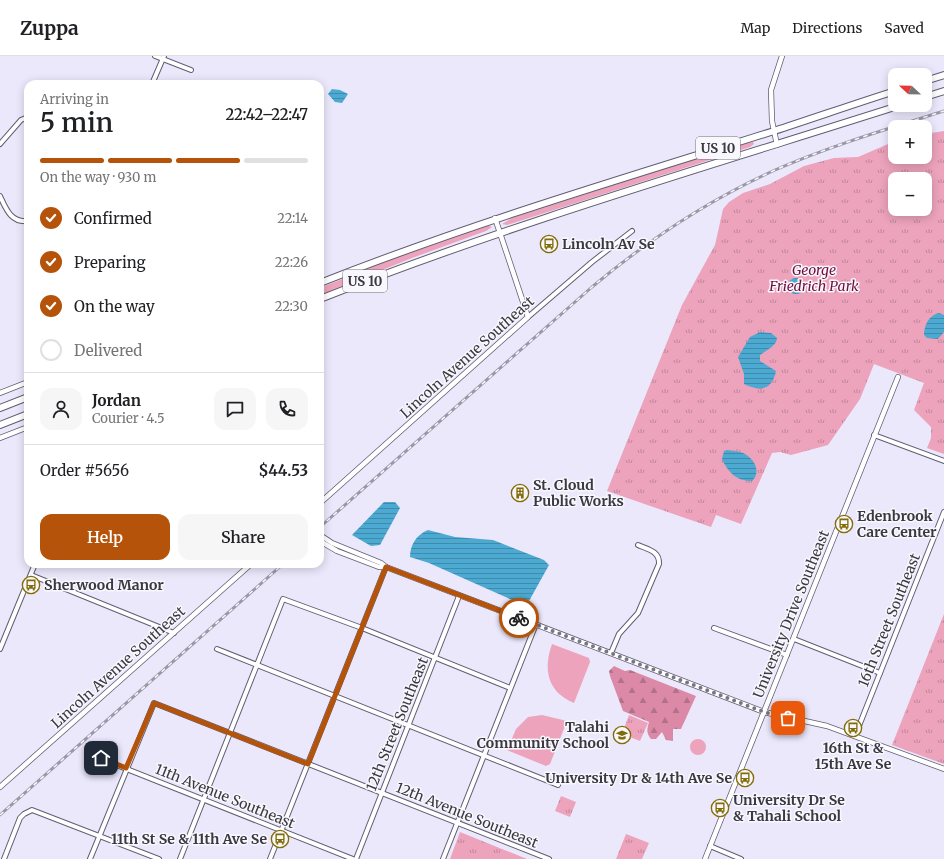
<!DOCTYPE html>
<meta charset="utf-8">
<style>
body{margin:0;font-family:Merriweather,serif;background:#f6f6f6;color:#202124;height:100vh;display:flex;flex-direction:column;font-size:15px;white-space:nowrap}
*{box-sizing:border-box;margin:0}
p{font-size:13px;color:#757577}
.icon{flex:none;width:22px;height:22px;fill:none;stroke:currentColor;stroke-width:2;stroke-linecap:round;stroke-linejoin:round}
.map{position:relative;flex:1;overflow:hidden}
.details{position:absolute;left:24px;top:24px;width:300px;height:488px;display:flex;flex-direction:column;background:#fff;border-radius:12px;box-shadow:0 2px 10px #0003}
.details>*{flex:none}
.needle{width:26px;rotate:292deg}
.fabs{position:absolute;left:888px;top:12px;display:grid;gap:8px}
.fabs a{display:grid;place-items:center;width:44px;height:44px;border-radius:8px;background:#fff;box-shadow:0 2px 10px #0003;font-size:20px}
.pin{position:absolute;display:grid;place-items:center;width:34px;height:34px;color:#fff;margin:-17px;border-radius:8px;box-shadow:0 2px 6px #0006}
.courier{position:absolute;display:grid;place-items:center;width:40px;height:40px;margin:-20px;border:3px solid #b45309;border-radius:50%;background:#fff;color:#222;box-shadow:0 1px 5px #0007}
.overview em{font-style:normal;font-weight:600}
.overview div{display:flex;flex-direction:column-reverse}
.overview{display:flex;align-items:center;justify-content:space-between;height:68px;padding:0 16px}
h1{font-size:26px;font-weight:600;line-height:30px}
.bar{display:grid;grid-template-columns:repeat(4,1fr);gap:6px 4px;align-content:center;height:48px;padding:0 16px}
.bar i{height:5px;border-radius:3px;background:#e0e0e0}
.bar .on{background:#b45309}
.bar p{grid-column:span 4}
.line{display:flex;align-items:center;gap:10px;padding:0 16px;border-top:1px solid #e0e0e0}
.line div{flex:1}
.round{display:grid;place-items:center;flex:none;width:42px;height:42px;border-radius:12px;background:#f6f6f6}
ol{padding:0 16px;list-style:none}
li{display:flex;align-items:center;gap:12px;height:44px}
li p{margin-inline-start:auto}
li .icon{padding:4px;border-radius:50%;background:#b45309;color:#fff;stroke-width:4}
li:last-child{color:#757577}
li i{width:22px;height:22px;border:2px solid #e0e0e0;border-radius:50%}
.action{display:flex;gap:8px;margin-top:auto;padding:8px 16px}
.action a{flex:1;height:46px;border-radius:12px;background:#b45309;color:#fff;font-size:16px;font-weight:600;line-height:46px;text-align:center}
.action a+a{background:#f6f6f6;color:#202124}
header{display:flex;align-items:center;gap:24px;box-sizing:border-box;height:56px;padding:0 20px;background:#fff;border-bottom:1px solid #e0e0e0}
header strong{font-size:19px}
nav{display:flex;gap:22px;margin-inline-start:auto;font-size:14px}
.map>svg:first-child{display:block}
</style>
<header>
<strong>Zuppa</strong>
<nav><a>Map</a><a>Directions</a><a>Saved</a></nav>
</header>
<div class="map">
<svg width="944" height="803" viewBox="0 0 944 803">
<defs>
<pattern id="forest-firs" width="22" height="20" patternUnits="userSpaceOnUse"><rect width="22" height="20" fill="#db89a6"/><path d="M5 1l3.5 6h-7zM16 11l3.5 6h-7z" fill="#b37189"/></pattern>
<pattern id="park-tufts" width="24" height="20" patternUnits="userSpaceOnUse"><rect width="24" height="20" fill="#eca3bb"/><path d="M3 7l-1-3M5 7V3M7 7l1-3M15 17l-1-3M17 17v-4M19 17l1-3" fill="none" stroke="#c0869a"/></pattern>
<pattern id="water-rules" width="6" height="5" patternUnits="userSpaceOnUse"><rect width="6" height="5" fill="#4ca9d2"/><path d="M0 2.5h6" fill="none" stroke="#408bac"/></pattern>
</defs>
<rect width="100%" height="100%" fill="#ebe8fc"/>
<g fill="#eca3bb">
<path d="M753,86L754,88L750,91L507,169L502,168L512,162L737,89Z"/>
<path d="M487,169L492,171L486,175L412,202L320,239V232L409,196Z"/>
<path d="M552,588L589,602L590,606L574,647C547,636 543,613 552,588Z"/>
<path d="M542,659L567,665L550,708L546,710L507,694L516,673L528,661Z"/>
<circle cx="698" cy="691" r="8"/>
</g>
<path fill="url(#forest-firs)" d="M614,610L625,615L630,614L696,640L681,673H673V685L666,684L662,676L656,683H651C646,677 647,673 649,666L623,655L610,620L609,615Z"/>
<g fill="url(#park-tufts)" fill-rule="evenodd">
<path d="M944,75V398L927,392L931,382V371L914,354L924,327L874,308L860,343L828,389L791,399L780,396L772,397L741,468L716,459L711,471L607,435L682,249L715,189L723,153L729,146L743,137L770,128L804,110L834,102L858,101L895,85V101H925V78ZM895,123H925V153H895Z"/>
<path d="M944,558V708L892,689Z"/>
<path d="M629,659L648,667L640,685L622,678Z"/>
<path d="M561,740L576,746L570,761L555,755Z"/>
<path d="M460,776L527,803H450Z"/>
<path d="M626,778L649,787L642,803H616Z"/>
</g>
<g fill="url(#water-rules)">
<path d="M332,33L340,34L348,38L342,47L335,46L328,38Z"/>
<circle cx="796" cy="230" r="8"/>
<path d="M939,257L944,259V276L938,283L927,282L924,279C924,269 929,259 939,257Z"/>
<path d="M760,276L771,277L777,282C776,291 766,294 760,299V305L776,315C772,334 761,336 744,328V318L738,301L750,281Z"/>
<path d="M727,394C732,395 738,395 743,397C754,402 762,416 752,425C736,425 728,416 722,403L724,395Z"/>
<path d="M384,446H395L400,452L380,489L371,490L352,479Z"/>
<path d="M428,474L455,481L493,484L544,504L549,509L529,545L512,544L429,507L410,501C410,489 416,479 428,474Z"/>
</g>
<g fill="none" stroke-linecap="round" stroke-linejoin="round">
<defs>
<g id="minor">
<path d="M155,0L191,14"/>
<path d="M152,28L164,0"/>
<path d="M0,88L21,64L28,61"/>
<path d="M0,140C6,153 11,167 28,165"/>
<path d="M528,261L592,206L632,175"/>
<path d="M874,379L944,405"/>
<path d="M31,519L174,577"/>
<path d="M714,572L787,599"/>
<path d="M794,583L880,617"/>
<path d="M0,593L35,508"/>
<path d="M217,593L558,729"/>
<path d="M611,597L619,578L638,557L659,508C660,495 647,493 638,489"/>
<path d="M855,680L944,456"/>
<path d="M89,698L353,803"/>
<path d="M710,790L741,803"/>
<path d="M4,803L20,762L24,758L32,754L159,803"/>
<path d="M90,803L154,647L549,803"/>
<path d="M180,803L283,543L362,572L510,632"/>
<path d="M270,803L386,511"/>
<path d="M356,803L459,540"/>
<path d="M443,803L536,568"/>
</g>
<g id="tertiary">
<path d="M777,89L772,65L771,34L782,0"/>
<path d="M0,337L28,326"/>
<path d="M0,382L28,371"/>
<path d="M320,447L528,261L495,162"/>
<path d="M320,479L332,487L381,507L386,511"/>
<path d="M320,485L337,495L379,511H386L764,656L827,670L944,713"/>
<path d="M0,731L251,508"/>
<path d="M705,803L898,321"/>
</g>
<g id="trunk">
<path d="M925,25L944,19"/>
<path d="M925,41L944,35"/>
<path d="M320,227C469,168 621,123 774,75C814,62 854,48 895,35"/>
<path d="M320,243C510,168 706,111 901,49"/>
<path d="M0,352L28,341"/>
<path d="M0,369L28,358"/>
</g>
</defs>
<use href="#minor" stroke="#615d73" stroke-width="6"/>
<use href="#tertiary" stroke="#615d73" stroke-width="6"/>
<use href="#trunk" stroke="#615d73" stroke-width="8"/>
<use href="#minor" stroke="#fff" stroke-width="4"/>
<use href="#tertiary" stroke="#fff" stroke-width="4.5"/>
<use href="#trunk" stroke="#fff" stroke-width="6"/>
<defs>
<g id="rail">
<path d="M320,471L592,231C648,184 709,144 775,114C830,90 887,73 944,55"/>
<path d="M0,759L283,508"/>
</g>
</defs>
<use href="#rail" stroke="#9a98a7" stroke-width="3"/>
<use href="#rail" stroke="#f8f7fc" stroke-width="1.5" stroke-dasharray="4.5" stroke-linecap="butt"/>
</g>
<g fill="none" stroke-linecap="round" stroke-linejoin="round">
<path stroke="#787683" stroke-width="4" stroke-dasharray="0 7.2" d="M519,562L764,656L788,662"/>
<path stroke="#b45309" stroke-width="5" d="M101,702L126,712L154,647L308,708L386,511L519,562"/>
</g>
<defs>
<symbol id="bus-ring" viewBox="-11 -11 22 22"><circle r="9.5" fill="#f8f7fc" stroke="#836c07" stroke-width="1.5"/><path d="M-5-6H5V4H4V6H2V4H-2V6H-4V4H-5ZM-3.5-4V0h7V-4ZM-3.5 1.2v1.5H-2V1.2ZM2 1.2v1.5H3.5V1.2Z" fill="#836c07"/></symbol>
<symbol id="building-ring" viewBox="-11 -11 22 22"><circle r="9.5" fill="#f8f7fc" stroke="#836c07" stroke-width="1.5"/><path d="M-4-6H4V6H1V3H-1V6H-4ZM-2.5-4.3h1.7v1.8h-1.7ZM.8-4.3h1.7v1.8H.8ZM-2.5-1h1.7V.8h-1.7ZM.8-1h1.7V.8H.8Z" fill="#836c07"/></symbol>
<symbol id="school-ring" viewBox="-11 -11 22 22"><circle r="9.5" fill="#f8f7fc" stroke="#836c07" stroke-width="1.5"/><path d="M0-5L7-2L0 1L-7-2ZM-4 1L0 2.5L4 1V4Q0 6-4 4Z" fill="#836c07"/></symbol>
</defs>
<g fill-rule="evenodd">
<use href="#bus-ring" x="539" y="178" width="20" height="20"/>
<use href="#building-ring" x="510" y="427" width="20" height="20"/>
<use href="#bus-ring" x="834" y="458" width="20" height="20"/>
<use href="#bus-ring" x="21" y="519" width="20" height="20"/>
<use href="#bus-ring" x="843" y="662" width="20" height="20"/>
<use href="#school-ring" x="612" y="669" width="20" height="20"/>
<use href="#bus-ring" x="735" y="712" width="20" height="20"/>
<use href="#bus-ring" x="710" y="742" width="20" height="20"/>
<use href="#bus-ring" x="270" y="773" width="20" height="20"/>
</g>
<g text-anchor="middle" stroke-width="3" stroke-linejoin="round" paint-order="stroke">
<g fill="#f8f7fc" stroke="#73717a" stroke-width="1">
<rect x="696" y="81" width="44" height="22" rx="3"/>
<rect x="343" y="214" width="44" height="22" rx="3"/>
</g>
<g font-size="13" font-weight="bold" fill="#3a3842">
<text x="718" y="97">US 10</text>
<text x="365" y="230">US 10</text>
</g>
<g font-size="14" font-weight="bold" fill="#3a3842" stroke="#f8f7fc" text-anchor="start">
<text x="562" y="193">Lincoln Av Se</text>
<text x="533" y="434">St. Cloud<tspan x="533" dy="16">Public Works</tspan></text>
<text x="857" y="465">Edenbrook<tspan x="857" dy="16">Care Center</tspan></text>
<text x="44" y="534">Sherwood Manor</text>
<text x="609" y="676" text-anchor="end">Talahi<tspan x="609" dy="16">Community School</tspan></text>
<text x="853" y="697" text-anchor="middle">16th St &amp;<tspan x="853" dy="16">15th Ave Se</tspan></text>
<text x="732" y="727" text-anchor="end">University Dr &amp; 14th Ave Se</text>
<text x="733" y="749">University Dr Se<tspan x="733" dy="16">&amp; Tahali School</tspan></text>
<text x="267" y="788" text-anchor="end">11th St Se &amp; 11th Ave Se</text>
</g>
<g font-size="14" font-style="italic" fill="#720f3f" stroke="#f8f7fc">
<text x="814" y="219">George<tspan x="814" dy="16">Friedrich Park</tspan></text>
</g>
<g font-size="14" fill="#3a3842" stroke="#f8f7fc">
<text transform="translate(467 301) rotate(-42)" y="5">Lincoln Avenue Southeast</text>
<text transform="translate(791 558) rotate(-68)" y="5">University Drive Southeast</text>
<text transform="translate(889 564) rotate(-68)" y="5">16th Street Southeast</text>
<text transform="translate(118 611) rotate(-42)" y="5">Lincoln Avenue Southeast</text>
<text transform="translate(397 668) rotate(-68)" y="5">12th Street Southeast</text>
<text transform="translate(225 740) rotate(22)" y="5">11th Avenue Southeast</text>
<text transform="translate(467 759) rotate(22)" y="5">12th Avenue Southeast</text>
</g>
</g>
</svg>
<div class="fabs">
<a><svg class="needle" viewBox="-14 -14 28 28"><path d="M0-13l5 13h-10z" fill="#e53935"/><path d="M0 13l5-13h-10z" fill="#757577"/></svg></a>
<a>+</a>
<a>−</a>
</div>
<div class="pin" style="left:788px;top:662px;background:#ea580c"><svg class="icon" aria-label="bag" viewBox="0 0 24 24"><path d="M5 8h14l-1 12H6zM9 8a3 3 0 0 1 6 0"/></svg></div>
<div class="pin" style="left:101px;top:702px;background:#1f2937"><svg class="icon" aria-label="home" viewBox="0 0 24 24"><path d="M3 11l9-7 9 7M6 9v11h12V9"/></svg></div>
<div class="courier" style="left:519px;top:562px"><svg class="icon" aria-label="bike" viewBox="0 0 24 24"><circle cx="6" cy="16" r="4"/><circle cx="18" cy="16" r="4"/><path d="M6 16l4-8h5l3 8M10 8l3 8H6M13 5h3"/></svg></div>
<section class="details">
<div class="overview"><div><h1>5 min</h1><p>Arriving in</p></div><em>22:42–22:47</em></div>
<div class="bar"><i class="on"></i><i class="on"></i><i class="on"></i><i></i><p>On the way · 930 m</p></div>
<ol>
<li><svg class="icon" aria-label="check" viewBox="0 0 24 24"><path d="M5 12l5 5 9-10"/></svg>Confirmed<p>22:14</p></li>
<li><svg class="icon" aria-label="check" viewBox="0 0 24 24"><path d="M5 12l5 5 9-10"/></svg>Preparing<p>22:26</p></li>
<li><svg class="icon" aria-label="check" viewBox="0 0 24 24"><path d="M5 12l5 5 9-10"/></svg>On the way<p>22:30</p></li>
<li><i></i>Delivered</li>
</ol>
<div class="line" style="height:72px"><a class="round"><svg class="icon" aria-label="person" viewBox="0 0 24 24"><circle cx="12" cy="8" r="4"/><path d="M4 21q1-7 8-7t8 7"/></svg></a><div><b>Jordan</b><p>Courier · 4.5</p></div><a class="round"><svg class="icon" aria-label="chat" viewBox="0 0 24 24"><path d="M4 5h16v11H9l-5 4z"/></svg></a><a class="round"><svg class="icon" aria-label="phone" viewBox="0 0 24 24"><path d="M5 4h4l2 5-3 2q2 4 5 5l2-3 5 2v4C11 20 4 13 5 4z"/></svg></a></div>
<div class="line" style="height:52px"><div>Order #5656</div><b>$44.53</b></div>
<div class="action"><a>Help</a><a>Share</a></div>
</section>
</div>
